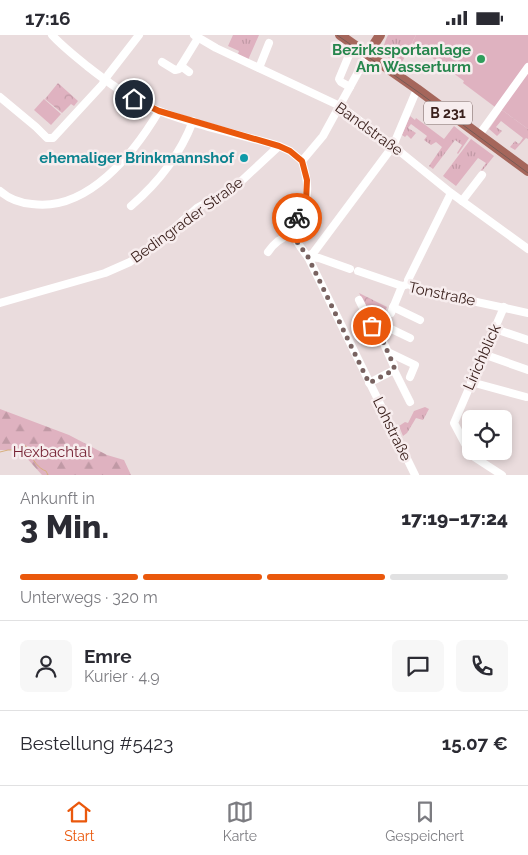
<!DOCTYPE html>
<html lang="de">
<meta charset="utf-8">
<style>
body{margin:0;font-family:Raleway,sans-serif;background:#f7f7f7;color:#2b2b33;height:100vh;display:flex;flex-direction:column;font-size:19px;white-space:nowrap}
*{box-sizing:border-box;margin:0}
p{font-size:16px;color:#7c7c81}
.icon{flex:none;width:28px;height:28px;fill:none;stroke:currentColor;stroke-width:2;stroke-linecap:round;stroke-linejoin:round}
.map{position:relative;height:440px;overflow:hidden}
.side{display:flex;flex-direction:column;background:#fff;flex:1}
.side>*{flex:none}
.tools{position:absolute;left:462px;top:375px;display:grid;gap:10px}
.tools a{display:grid;place-items:center;width:50px;height:50px;border-radius:8px;background:#fff;box-shadow:0 2px 8px #0003;font-size:25px}
.pin{position:absolute;display:grid;place-items:center;width:42px;height:42px;color:#fff;margin:-21px;border:2px solid #fff;border-radius:50%;box-shadow:0 1px 5px #0007}
.courier{position:absolute;display:grid;place-items:center;width:50px;height:50px;margin:-25px;border:4px solid #ea580c;border-radius:50%;background:#fff;color:#222;box-shadow:0 1px 6px #0007}
.headline em{font-style:normal;font-weight:800}
.headline div{display:flex;flex-direction:column-reverse}
.headline{display:flex;align-items:center;justify-content:space-between;height:85px;padding:0 20px}
h1{font-size:32px;font-weight:800;line-height:38px}
.bar{display:grid;grid-template-columns:repeat(4,1fr);gap:8px 5px;align-content:center;height:60px;padding:0 20px}
.bar i{height:6px;border-radius:4px;background:#e1e1e2}
.bar .on{background:#ea580c}
.bar p{grid-column:span 4}
.line{display:flex;align-items:center;gap:12px;padding:0 20px;border-top:1px solid #e1e1e2}
.line div{flex:1}
.round{display:grid;place-items:center;flex:none;width:52px;height:52px;border-radius:8px;background:#f7f7f7}
.status{display:flex;justify-content:space-between;align-items:center;height:35px;padding:0 25px;background:#fff;direction:ltr}
.status svg{height:14px;fill:currentColor}
.dock{display:flex;justify-content:space-around;align-items:center;height:70px;border-top:1px solid #e1e1e2;background:#fff;font-size:14px;color:#7c7c81}
.dock a{display:grid;justify-items:center;gap:2px}
.dock .on{color:#ea580c}
.map>svg:first-child{display:block}
</style>
<div class="status"><b>17:16</b><svg viewBox="0 0 49 12"><path d="M0 12V9h3v3zM5 12V6h3v6zM10 12V3h3v9zM15 12V0h3v12zM26 1h20v11H26zM47 4h2v5h-2z"/></svg></div>
<div class="map">
<svg width="528" height="440" viewBox="0 0 528 440">
<defs>
<pattern id="grass-tufts" width="24" height="20" patternUnits="userSpaceOnUse" patternTransform="scale(1.25)"><rect width="24" height="20" fill="#dfb2c0"/><path d="M3 7l-1-3M5 7V3M7 7l1-3M15 17l-1-3M17 17v-4M19 17l1-3" fill="none" stroke="#c099a5"/></pattern>
<pattern id="forest-firs" width="22" height="20" patternUnits="userSpaceOnUse" patternTransform="scale(1.25)"><rect width="22" height="20" fill="#dfb2c0"/><path d="M5 1l3.5 6h-7zM16 11l3.5 6h-7z" fill="#c099a5"/></pattern>
<pattern id="park-crowns" width="20" height="18" patternUnits="userSpaceOnUse" patternTransform="scale(1.25)"><rect width="20" height="18" fill="#dfb2c0"/><path d="M2 6a3 3 0 1 1 6 0M12 15a3 3 0 1 1 6 0" fill="none" stroke="#c099a5"/></pattern>
</defs>
<rect width="100%" height="100%" fill="#eadcdd"/>
<g fill="url(#grass-tufts)">
<path d="M233,0H259L248,25L238,19L239,16L228,11Z"/>
<path d="M388,0H416L400,31C384,20 379,19 388,0Z"/>
<path d="M502,75L528,94V104L526,103L515,115L510,112L515,106L519,109L523,103L501,86L496,92L502,96L497,101L489,94Z"/>
<path d="M410,81L415,85L416,83L444,104L454,91L469,103L458,119L457,118L462,110L455,105L433,134L429,131L442,112L436,107L431,110L424,105L427,101L411,89L408,93L416,98L411,104L407,100L405,102L402,100Z"/>
<path d="M471,104L494,121L482,136L481,135L486,128L478,123L456,151L443,141Z"/>
<path d="M425,372L429,374L423,385L416,383L407,398L403,401L399,391L405,387L408,388L414,376Z"/>
</g>
<path fill="url(#forest-firs)" d="M0,374L69,400L107,420L124,425L131,440H42L24,420L16,415H0Z"/>
<g fill="url(#park-crowns)">
<path d="M58,48L78,66L74,71L71,69L62,78L45,64Z"/>
<path d="M359,258L387,272L377,291Z"/>
</g>
<g fill="#dfb2c0">
<path d="M416,0H528V94L502,75H499L463,48L464,46L412,8Z"/>
<path d="M44,64L61,79L51,90L34,75Z"/>
</g>
<g fill="none" stroke-linecap="round" stroke-linejoin="round">
<path stroke="#d7af7d" stroke-width="1" d="M0,417L8,415H18L21,411H26L31,417C31,424 39,434 46,436L48,440"/>
<g stroke="#fff" stroke-width="8">
<path d="M52,0C63,12 75,21 87,31C106,46 125,60 147,71C188,89 236,98 279,111L290,116L302,126"/>
<path d="M194,0L216,13L340,71L393,111L451,158L528,214"/>
<path d="M349,20L339,44L341,47L350,52"/>
<path d="M162,27L175,35L179,34L198,3"/>
<path d="M181,31L189,37"/>
<path d="M259,33L269,8"/>
<path d="M0,62L36,92L47,103H53L102,50L108,40L139,0"/>
<path d="M479,100L528,32"/>
<path d="M302,126C306,140 309,151 306,165C291,196 285,193 308,222L415,440"/>
<path d="M302,126L323,101L368,19"/>
<path d="M0,156C9,164 20,168 32,169C88,177 134,118 159,76"/>
<path d="M462,166L482,140"/>
<path d="M131,171C158,148 180,120 193,86"/>
<path d="M268,217C274,208 282,202 292,199"/>
<path d="M308,222L314,217L393,111L417,54"/>
<path d="M308,222L319,223L350,234"/>
<path d="M358,236L402,251L409,249L416,254L528,278"/>
<path d="M409,249L408,245L411,239L451,158"/>
<path d="M359,265L372,291L381,302"/>
<path d="M0,268L105,238L130,227L160,206L197,173L236,151L279,111"/>
<path d="M393,272L420,285"/>
<path d="M391,278L402,251"/>
<path d="M385,291L410,303"/>
<path d="M495,294L528,305"/>
<path d="M388,317L415,330L410,342"/>
<path d="M483,319L528,335"/>
<path d="M394,335L410,367"/>
<path d="M471,347L526,362"/>
<path d="M369,348L394,335V331L381,302L387,288"/>
<path d="M502,440L471,420L454,388L504,272"/>
</g>
<g stroke="#a5665b" stroke-width="10">
<path d="M340,0L417,54L528,136"/>
<path d="M368,19L380,0"/>
</g>
<path stroke="#775b56" stroke-width="1" d="M337,0L421,59L528,138"/>
</g>
<g fill="none" stroke-linecap="round" stroke-linejoin="round">
<path stroke="#786260" stroke-width="5" stroke-dasharray="0 9" d="M297,183L292,194L293,201L308,222L369,348L394,335V331L381,302L372,291"/>
<path stroke="#ea580c" stroke-width="6" d="M134,64L159,76L279,111L290,116L302,126L307,145L306,165L297,183"/>
</g>
<circle fill="#2e9e5b" stroke="#f7edee" stroke-width="2" cx="481" cy="24" r="5"/>
<circle fill="#0f9aa8" stroke="#f7edee" stroke-width="2" cx="244" cy="123" r="5"/>
<g text-anchor="middle" stroke-width="5" stroke-linejoin="round" paint-order="stroke">
<rect fill="#f7edee" stroke="#735e5c" stroke-width="1" x="424" y="66.5" width="48" height="23" rx="4"/>
<g font-size="14" font-weight="bold" fill="#3b211d">
<text x="448" y="83">B 231</text>
</g>
<g font-size="15" font-weight="bold" fill="#27864d" stroke="#f7edee" text-anchor="end">
<text x="471" y="20">Bezirkssportanlage<tspan x="471" dy="17">Am Wasserturm</tspan></text>
</g>
<g font-size="15" fill="#3b211d" stroke="#f7edee">
<text transform="translate(369 94) rotate(36)" y="5">Bandstraße</text>
<text transform="translate(187 185) rotate(-36)" y="5">Bedingrader Straße</text>
<text transform="translate(442 259) rotate(12)" y="5">Tonstraße</text>
<text transform="translate(482 322) rotate(-66)" y="5">Lirichblick</text>
<text transform="translate(392 394) rotate(64)" y="5">Lohstraße</text>
</g>
<g font-size="15" font-weight="bold" fill="#0d838f" stroke="#f7edee" text-anchor="end">
<text x="234" y="128">ehemaliger Brinkmannshof</text>
</g>
<g font-size="15" fill="#762334" stroke="#f7edee">
<text x="52" y="422">Hexbachtal</text>
</g>
</g>
</svg>
<div class="tools">
<a><svg class="icon" aria-label="locate" viewBox="0 0 24 24"><circle cx="12" cy="12" r="6"/><path d="M12 2v4M12 18v4M2 12h4M18 12h4"/></svg></a>
</div>
<div class="pin" style="left:372px;top:291px;background:#ea580c"><svg class="icon" aria-label="bag" viewBox="0 0 24 24"><path d="M5 8h14l-1 12H6zM9 8a3 3 0 0 1 6 0"/></svg></div>
<div class="pin" style="left:134px;top:64px;background:#1f2937"><svg class="icon" aria-label="home" viewBox="0 0 24 24"><path d="M3 11l9-7 9 7M6 9v11h12V9"/></svg></div>
<div class="courier" style="left:297px;top:183px"><svg class="icon" aria-label="bike" viewBox="0 0 24 24"><circle cx="6" cy="16" r="4"/><circle cx="18" cy="16" r="4"/><path d="M6 16l4-8h5l3 8M10 8l3 8H6M13 5h3"/></svg></div>
</div>
<section class="side">
<div class="headline"><div><h1>3 Min.</h1><p>Ankunft in</p></div><em>17:19–17:24</em></div>
<div class="bar"><i class="on"></i><i class="on"></i><i class="on"></i><i></i><p>Unterwegs · 320 m</p></div>
<div class="line" style="height:90px"><a class="round"><svg class="icon" aria-label="person" viewBox="0 0 24 24"><circle cx="12" cy="8" r="4"/><path d="M4 21q1-7 8-7t8 7"/></svg></a><div><b>Emre</b><p>Kurier · 4.9</p></div><a class="round"><svg class="icon" aria-label="chat" viewBox="0 0 24 24"><path d="M4 5h16v11H9l-5 4z"/></svg></a><a class="round"><svg class="icon" aria-label="phone" viewBox="0 0 24 24"><path d="M5 4h4l2 5-3 2q2 4 5 5l2-3 5 2v4C11 20 4 13 5 4z"/></svg></a></div>
<div class="line" style="height:65px"><div>Bestellung #5423</div><b>15.07 €</b></div>
</section>
<nav class="dock">
<a class="on"><svg class="icon" aria-label="home" viewBox="0 0 24 24"><path d="M3 11l9-7 9 7M6 9v11h12V9"/></svg>Start</a>
<a><svg class="icon" aria-label="map" viewBox="0 0 24 24"><path d="M3 6l6-2 6 2 6-2v14l-6 2-6-2-6 2zM9 4v14M15 6v14"/></svg>Karte</a>
<a><svg class="icon" aria-label="saved" viewBox="0 0 24 24"><path d="M7 4h10v16l-5-4-5 4z"/></svg>Gespeichert</a>
</nav>
